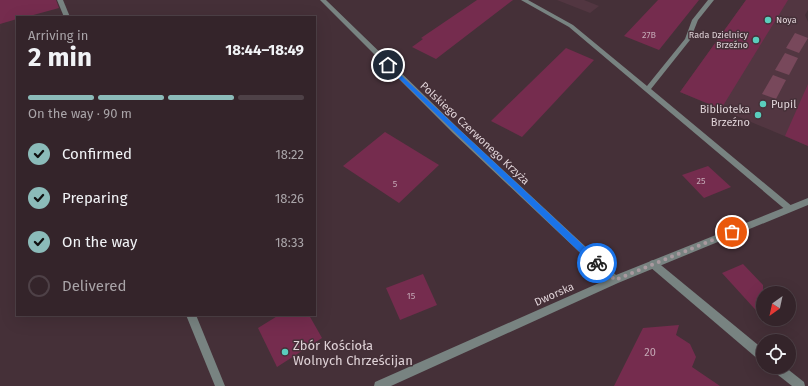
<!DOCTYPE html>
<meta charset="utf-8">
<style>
body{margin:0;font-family:"Fira Sans",sans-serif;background:#3f3036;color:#f1f3f6;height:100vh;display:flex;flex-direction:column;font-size:15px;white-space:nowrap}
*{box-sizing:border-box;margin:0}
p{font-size:13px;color:#a9a4a8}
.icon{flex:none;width:22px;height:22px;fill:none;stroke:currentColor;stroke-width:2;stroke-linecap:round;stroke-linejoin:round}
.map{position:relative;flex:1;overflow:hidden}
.side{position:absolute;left:16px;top:16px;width:300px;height:300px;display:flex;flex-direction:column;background:#34242a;border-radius:0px;box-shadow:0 4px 16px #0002,0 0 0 1px #4e4147}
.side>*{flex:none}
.needle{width:26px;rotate:213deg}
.tools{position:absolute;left:756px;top:286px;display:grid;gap:8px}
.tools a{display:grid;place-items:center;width:40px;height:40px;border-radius:50%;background:#34242a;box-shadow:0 4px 16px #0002,0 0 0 1px #4e4147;font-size:20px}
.pin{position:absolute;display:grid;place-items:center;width:34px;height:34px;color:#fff;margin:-17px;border:2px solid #fff;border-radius:50%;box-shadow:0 1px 4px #0007}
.courier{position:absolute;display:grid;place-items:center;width:40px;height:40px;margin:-20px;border:3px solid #1a73e8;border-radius:50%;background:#fff;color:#222;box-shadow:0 1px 5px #0007}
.summary em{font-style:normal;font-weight:700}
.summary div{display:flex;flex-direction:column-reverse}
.summary{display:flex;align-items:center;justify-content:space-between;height:68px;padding:0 12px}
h1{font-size:26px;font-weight:700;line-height:30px}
.bar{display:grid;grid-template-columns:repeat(4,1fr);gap:6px 4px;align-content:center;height:48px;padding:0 12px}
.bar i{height:5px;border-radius:3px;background:#4e4147}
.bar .selected{background:#8bbbb9}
.bar p{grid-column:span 4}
ol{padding:0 12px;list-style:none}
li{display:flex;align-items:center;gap:12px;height:44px}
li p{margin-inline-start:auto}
li .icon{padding:4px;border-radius:50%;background:#8bbbb9;color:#111;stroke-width:4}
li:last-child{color:#a9a4a8}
li i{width:22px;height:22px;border:2px solid #4e4147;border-radius:50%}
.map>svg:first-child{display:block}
</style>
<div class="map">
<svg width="808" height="386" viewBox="0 0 808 386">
<rect width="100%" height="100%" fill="#453038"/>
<g fill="#523641">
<path d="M557,0H584L599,6L590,13Z"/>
<path d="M746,0H808V10L805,15L808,22V146L680,92Z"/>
</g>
<g fill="#78485b">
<path d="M795,33L808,38L799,53L786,48Z"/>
<path d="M785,53L798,58L789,75L775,70Z"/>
<path d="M773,75L786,80L776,99L762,94Z"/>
</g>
<g fill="#752c4e">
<path d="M0,0H56L59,8L26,17H17V19L0,24Z"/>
<path d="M477,0H513L436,59L412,47L423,39L421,38Z"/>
<path d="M658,0H699L659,50L624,36Z"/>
<path d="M746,0H788L721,109L680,92Z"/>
<path d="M566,48L594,60L522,137L491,121Z"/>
<path d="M808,84V146L785,136Z"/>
<path d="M385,132L439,165L399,203L343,166Z"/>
<path d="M708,166L731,187L704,198L682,175Z"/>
<path d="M743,264L763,285V318L722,273Z"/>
<path d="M423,274L437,305L400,320L386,288Z"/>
<path d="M279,315H309L322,338L277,367L258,328Z"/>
<path d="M679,325L676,335L690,344L696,357L692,367L720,386H614L643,328Z"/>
</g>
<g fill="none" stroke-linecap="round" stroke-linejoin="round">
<g fill="#788381" fill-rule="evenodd">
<path d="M521,0H528L573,25L647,86L685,39L692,20L708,0H714L698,20L690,40L651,89L793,207L794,209L793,211H787L569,27Z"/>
<path d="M653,260L656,261L763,349V361L759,360L650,267L649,264L650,261Z"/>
<path d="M772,367H785L804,382L805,386H792L773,371Z"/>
</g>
<g fill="#788381" fill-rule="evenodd">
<path d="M57,0H63L70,17H64Z"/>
<path d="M320,0H326L459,129L616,275L808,198V205L618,283L391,386H374L375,382L608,279L453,133Z"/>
<path d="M186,315H196L225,386H215Z"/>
</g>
</g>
<path fill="#1a73e8" d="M388,63L600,261V266H594L386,66V64Z"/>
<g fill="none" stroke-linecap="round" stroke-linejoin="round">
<path stroke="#a9999f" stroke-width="4" stroke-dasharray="0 7.2" d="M597,263L615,280L732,232"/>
</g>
<g fill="#5acebd" stroke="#453038" stroke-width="1.5">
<circle cx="768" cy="20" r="4"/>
<circle cx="756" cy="40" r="4"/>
<circle cx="763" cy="104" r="4"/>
<circle cx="758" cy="115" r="4"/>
<circle cx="285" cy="352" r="4"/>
</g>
<g text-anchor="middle" stroke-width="3" stroke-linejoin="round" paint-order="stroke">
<g font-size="9" fill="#dfd2d7" stroke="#453038" text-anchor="start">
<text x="776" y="23">Noya</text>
<text x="748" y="38" text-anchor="end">Rada Dzielnicy<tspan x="748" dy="10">Brzeźno</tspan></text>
</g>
<g font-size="9" fill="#c4a8b5">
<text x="649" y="38">27B</text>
<text x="701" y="184">25</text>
<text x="395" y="187">5</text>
<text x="411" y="299">15</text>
</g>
<g font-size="11" fill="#dfd2d7" stroke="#453038" text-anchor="start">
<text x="771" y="108">Pupil</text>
<text x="750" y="113" text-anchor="end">Biblioteka<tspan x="750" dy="13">Brzeźno</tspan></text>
</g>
<g font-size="11" fill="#dfd2d7" stroke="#453038">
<text transform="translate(475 133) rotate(43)" y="4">Polskiego Czerwonego Krzyża</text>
<text transform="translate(554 294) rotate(-24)" y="4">Dworska</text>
</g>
<g font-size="11" fill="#c4a8b5">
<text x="650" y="356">20</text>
</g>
<g font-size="13" fill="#dfd2d7" stroke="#453038" text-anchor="start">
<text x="293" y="350">Zbór Kościoła<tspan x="293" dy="15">Wolnych Chrześcijan</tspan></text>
</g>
</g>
</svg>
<div class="tools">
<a><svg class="needle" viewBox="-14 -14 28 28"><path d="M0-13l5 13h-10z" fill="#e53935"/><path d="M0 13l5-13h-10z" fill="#a9a4a8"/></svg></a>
<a><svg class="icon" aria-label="locate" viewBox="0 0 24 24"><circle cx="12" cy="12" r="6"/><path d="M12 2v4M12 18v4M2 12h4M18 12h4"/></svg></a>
</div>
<div class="pin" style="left:732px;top:232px;background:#ea580c"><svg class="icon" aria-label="bag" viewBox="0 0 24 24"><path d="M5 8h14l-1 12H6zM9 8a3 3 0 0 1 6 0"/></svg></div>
<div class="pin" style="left:388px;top:65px;background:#1f2937"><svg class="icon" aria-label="home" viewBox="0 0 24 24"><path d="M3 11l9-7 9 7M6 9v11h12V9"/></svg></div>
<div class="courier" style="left:597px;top:263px"><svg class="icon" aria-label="bike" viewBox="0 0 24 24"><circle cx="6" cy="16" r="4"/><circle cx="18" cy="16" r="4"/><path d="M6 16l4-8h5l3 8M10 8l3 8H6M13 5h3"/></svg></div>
<section class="side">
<div class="summary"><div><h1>2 min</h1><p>Arriving in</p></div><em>18:44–18:49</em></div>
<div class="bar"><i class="selected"></i><i class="selected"></i><i class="selected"></i><i></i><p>On the way · 90 m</p></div>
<ol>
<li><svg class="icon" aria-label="check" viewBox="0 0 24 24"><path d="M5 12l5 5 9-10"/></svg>Confirmed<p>18:22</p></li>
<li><svg class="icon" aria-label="check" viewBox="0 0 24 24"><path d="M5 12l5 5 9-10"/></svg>Preparing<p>18:26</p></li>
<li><svg class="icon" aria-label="check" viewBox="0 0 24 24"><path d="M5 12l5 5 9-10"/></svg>On the way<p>18:33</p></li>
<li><i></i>Delivered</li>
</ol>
</section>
</div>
